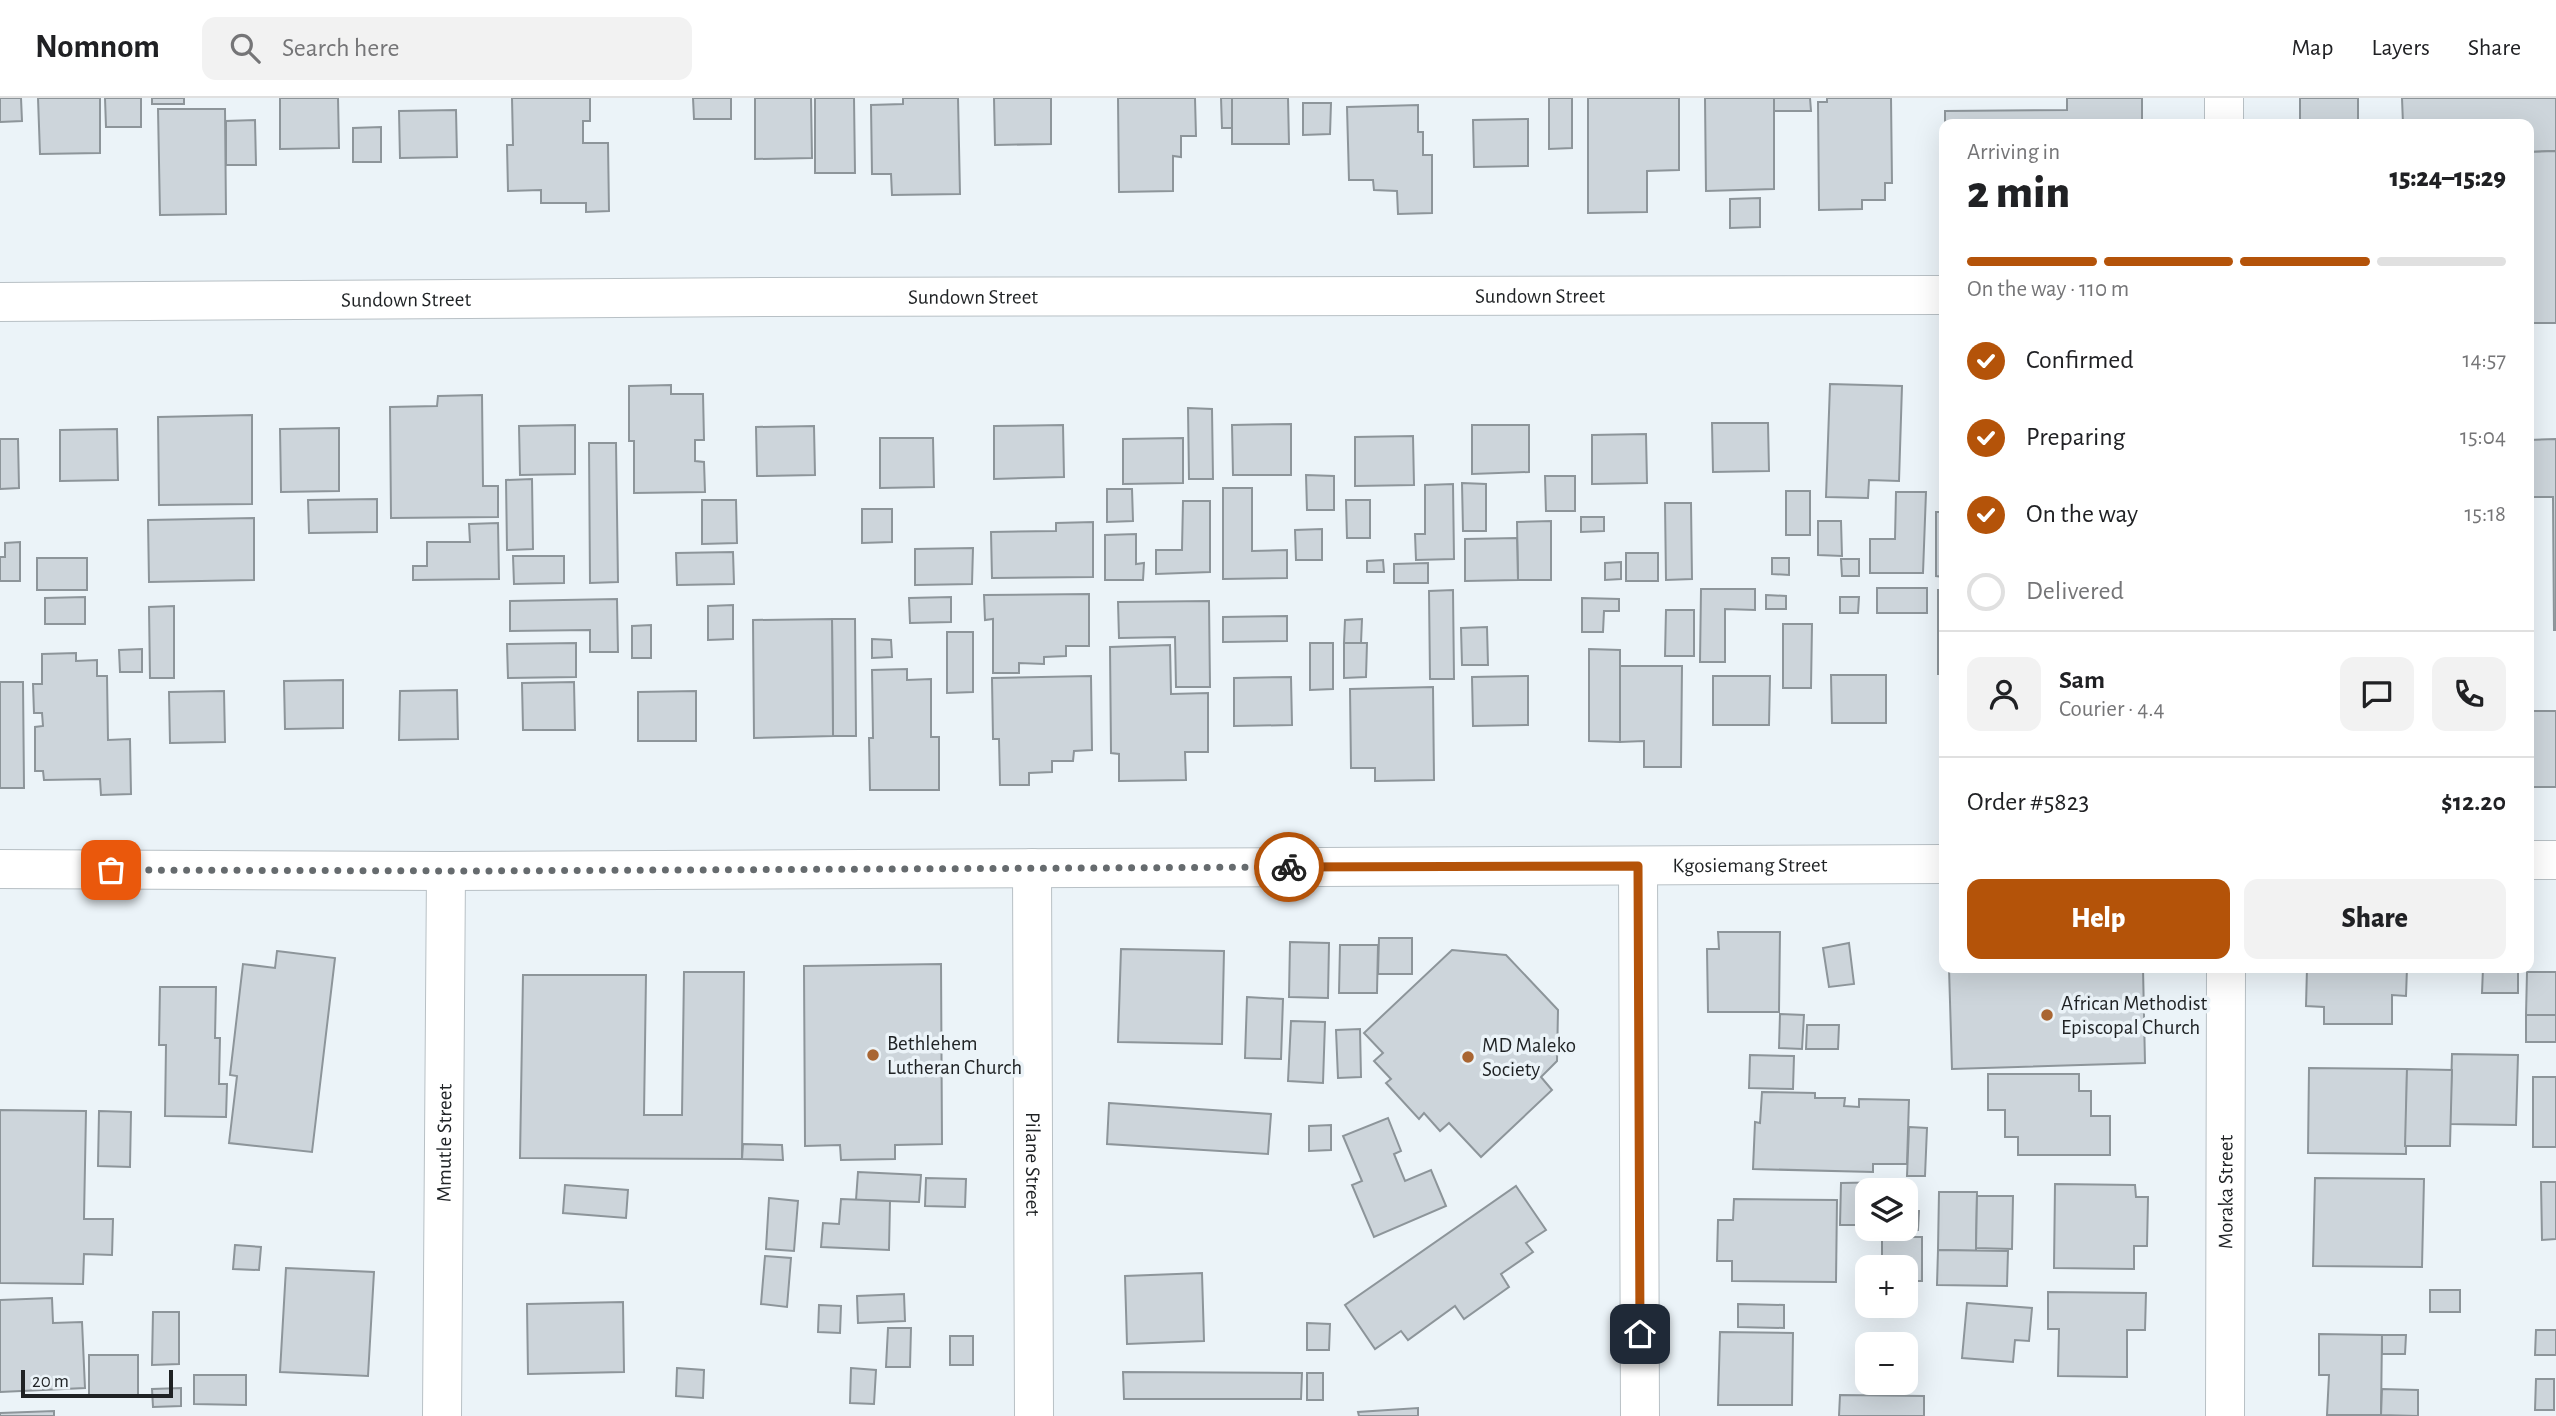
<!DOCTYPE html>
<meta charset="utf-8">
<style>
body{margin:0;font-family:"Alegreya Sans",sans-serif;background:#f2f2f2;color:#202124;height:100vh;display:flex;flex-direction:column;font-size:26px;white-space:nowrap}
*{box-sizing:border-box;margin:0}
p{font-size:23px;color:#757577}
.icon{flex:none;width:38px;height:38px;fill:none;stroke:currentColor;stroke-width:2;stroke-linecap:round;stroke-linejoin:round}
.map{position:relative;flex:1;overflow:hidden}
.details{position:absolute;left:1939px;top:21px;width:595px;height:854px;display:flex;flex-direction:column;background:#fff;border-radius:14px;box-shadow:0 7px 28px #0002}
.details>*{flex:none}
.buttons{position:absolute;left:1855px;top:1080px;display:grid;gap:14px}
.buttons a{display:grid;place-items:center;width:63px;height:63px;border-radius:14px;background:#fff;box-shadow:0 7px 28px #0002;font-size:35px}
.scale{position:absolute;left:21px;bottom:18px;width:152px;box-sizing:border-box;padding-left:7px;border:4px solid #1f2224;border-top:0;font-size:19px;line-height:24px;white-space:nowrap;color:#1f2224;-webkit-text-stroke:5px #ebf3f8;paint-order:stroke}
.pin{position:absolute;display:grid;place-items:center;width:60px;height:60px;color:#fff;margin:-30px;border-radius:14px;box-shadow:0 4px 10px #0006}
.courier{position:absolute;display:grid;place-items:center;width:70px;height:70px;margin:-35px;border:5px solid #b45309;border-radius:50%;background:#fff;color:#222;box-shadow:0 2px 9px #0007}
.headline em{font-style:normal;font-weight:800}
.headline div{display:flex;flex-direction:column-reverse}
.headline{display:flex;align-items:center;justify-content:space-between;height:119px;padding:0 28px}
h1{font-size:46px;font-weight:800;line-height:52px}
.bar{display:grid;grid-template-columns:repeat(4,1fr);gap:10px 7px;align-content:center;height:84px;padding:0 28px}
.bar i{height:9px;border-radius:5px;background:#e0e0e0}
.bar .selected{background:#b45309}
.bar p{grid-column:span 4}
.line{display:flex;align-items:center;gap:18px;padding:0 28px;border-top:2px solid #e0e0e0}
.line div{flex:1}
.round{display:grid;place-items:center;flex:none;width:74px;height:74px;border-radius:14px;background:#f2f2f2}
ol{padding:0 28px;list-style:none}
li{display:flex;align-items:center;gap:21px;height:77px}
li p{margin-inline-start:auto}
li .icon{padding:7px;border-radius:50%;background:#b45309;color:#fff;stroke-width:4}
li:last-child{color:#757577}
li i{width:38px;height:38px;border:4px solid #e0e0e0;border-radius:50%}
.action{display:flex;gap:14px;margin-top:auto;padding:14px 28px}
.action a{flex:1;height:80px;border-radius:14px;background:#b45309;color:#fff;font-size:28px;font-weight:800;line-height:80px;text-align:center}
.action a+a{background:#f2f2f2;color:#202124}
header{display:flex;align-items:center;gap:42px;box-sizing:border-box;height:98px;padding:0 35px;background:#fff;border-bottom:2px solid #e0e0e0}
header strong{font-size:33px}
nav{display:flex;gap:38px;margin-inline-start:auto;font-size:24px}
.search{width:490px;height:63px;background:#f2f2f2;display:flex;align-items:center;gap:18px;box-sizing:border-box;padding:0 24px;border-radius:14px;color:#757577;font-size:26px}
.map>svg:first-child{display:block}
</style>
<header>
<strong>Nomnom</strong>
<div class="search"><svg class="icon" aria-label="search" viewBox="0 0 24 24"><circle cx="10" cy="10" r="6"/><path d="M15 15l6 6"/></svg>Search here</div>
<nav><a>Map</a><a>Layers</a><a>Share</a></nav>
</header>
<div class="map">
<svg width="2556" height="1318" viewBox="0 0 2556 1318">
<rect width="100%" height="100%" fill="#ebf3f8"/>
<g fill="#cdd5db" stroke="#8d959a" stroke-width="2">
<path d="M0,0H21L22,23L0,24Z"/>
<path d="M38,0H100V55L40,56Z"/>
<path d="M105,0H141V29H106Z"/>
<rect x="152" y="0" width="32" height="6"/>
<path d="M280,0H338L339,50L280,51Z"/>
<path d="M512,0H590V23H583V45H608L609,113L586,114V105H541V92L508,93L507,47H513Z"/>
<path d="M693,0H731V21H694Z"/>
<path d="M755,0H811L812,60L755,61Z"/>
<path d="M815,0H854L855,75H815Z"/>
<path d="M903,0H958L960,96L892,97L891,76H872L871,7L903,6Z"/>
<path d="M994,0H1051V46L995,47Z"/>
<path d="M1118,0H1195L1196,38H1181V59L1173,58V93L1119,94Z"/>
<path d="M1221,0H1232V30H1222Z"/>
<path d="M1232,0H1288L1289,46H1232Z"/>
<path d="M1549,0H1572V50L1549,51Z"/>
<path d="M1588,0H1679V72L1647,73V114L1588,115Z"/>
<path d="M1705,0H1774V91L1706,93Z"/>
<path d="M1774,0H1810L1811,13H1774Z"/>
<path d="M1827,0H1891L1892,85H1885V102H1862V111L1819,112L1818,4H1827Z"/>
<path d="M2067,0H2142V26H1945V13L2067,12Z"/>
<rect x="2300" y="0" width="58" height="26"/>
<path d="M2402,0H2556V53L2529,54V26H2403Z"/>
<path d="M1303,5H1331L1330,36L1303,37Z"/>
<path d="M1418,7V34H1423V57H1432V115L1398,116L1397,93L1374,92L1373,82H1349L1347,9Z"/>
<path d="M158,11H225L226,116L160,117Z"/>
<path d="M456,12L457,59L400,60L399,13Z"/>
<path d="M1528,21V68L1474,69L1473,22Z"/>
<path d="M255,22L256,67H226V23Z"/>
<path d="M381,29V64H353V30Z"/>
<path d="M2556,53V225H2529V54Z"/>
<path d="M1760,100V129L1730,130V101Z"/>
<path d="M1830,286L1902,288L1899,383L1869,382L1868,400L1826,399Z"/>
<path d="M671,287V296H703L704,342H695V363L704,364L705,394L634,395V343H629V288Z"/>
<path d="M482,297L483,388H498V419L391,420L390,309L437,308L438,298Z"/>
<path d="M1188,310L1212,311L1213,381H1189Z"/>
<path d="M252,317V406L159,407L158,319Z"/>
<path d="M1712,325H1768L1769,373L1713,374Z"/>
<path d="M1291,326V377H1233L1232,327Z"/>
<path d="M575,327V376L520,377L519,328Z"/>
<path d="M1063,327L1064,379L994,381V328Z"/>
<path d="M1472,327H1529V374L1472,376Z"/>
<path d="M814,328L815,377L757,378L756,329Z"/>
<path d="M339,330V393L281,394L280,331Z"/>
<path d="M117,331L118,382L60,383V332Z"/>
<path d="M1646,336L1647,385L1592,386V337Z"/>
<path d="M1413,338L1414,387L1355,388V339Z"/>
<path d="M880,340H933L934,389L880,390Z"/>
<path d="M1183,340V385L1123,386V341Z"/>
<path d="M0,341H18L19,390L0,391Z"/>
<path d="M2556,341V532H2554L2553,399H2529V342Z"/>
<path d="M589,345H616L618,484L590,485Z"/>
<path d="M1306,377L1334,378V412H1307Z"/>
<path d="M1545,378H1575V413H1546Z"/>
<path d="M532,381L533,451L507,452L506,382Z"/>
<path d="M1462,385L1486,386V433H1463Z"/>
<path d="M1453,386L1454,461L1416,462L1415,436H1425V387Z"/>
<path d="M1223,390H1252V453L1287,452V480L1223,481Z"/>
<path d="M1107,391H1132L1133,423L1107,424Z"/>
<rect x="1786" y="393" width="24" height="44"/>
<path d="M1896,394H1926L1923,475H1870V441H1895Z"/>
<path d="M377,401V434L309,435L308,402Z"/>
<path d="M702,402H736L737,445L702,446Z"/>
<path d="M1346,402H1370V440H1347Z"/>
<path d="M1183,403H1210V474L1156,476V452H1182Z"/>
<path d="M1665,405H1691L1692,481L1666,482Z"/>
<path d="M862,411H892V444L862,445Z"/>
<path d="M1936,414H1944V479L1936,478Z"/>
<path d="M1581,419H1604V433L1581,434Z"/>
<path d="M254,420V482L149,484L148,422Z"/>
<path d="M1551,423V482H1518L1517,424Z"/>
<path d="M1818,423H1841L1842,458L1818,457Z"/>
<path d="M1093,424V479L992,480L991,434L1056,433V425Z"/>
<path d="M498,425L499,481L413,482V468H427V444H470L469,426Z"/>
<path d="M1322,431V462H1296L1295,432Z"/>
<path d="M1136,436V466L1144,465L1143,482H1105V437Z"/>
<path d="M1517,440L1518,482L1465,483V441Z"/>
<path d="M20,444V483H0V459H5V445Z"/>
<path d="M973,450L972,486L915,487V451Z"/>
<path d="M733,454L734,486L677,487L676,455Z"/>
<rect x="1626" y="455" width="32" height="28"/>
<path d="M513,458H564V485L514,486Z"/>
<rect x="37" y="460" width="50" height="32"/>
<path d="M1772,460H1789V477L1772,476Z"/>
<path d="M1841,461H1859V478H1842Z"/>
<path d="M1383,462L1384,474H1367V463Z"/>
<path d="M1621,464V481L1605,482V465Z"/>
<path d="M1428,465V485H1394V466Z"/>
<rect x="1877" y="490" width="50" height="25"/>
<path d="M1701,491H1755V512L1725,511V564H1700Z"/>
<path d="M1453,492L1454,581H1430L1429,493Z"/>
<rect x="1938" y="492" width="6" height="84"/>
<path d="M1089,496V548H1066V558L1044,559V566L1019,565V575H993V521L985,522L984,497Z"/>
<path d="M1766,497L1786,498V511H1766Z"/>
<path d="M85,499V526H45V500Z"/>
<path d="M951,499V524L910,525L909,500Z"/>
<path d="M1840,499H1859L1858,515H1840Z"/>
<path d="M1582,500L1619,501V513H1604L1603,534H1582Z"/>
<path d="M617,501L618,554H590V532L510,533V503Z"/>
<path d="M1209,503L1210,589H1176L1175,539L1119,540L1118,504Z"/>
<path d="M733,507V541L708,542V508Z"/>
<path d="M174,508V580H150L149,509Z"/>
<path d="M1666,512H1694V558H1665Z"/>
<path d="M1287,518V543L1223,544V519Z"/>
<path d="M832,521H855L856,638H833Z"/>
<path d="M832,521L833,638L754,640L753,522Z"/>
<path d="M1362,521L1361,545H1344L1345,522Z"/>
<path d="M1783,526H1812L1811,590H1783Z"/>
<path d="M651,527V560H632V528Z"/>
<path d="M1487,529L1488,567H1462L1461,530Z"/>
<path d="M947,534H973V594L947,595Z"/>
<path d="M872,541L891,542L892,559L872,560Z"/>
<path d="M576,545V579L508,580L507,546Z"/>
<path d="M1310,545H1333V591L1310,592Z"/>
<path d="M1344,545H1367L1366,579L1344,580Z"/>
<path d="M1170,547L1171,596L1208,595V654H1185L1186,682L1119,683V656L1111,655L1110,549Z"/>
<path d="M142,551V574H120L119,552Z"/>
<path d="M1589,551L1620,552V644L1589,643Z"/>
<path d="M76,555V563L97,562V578H107L108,642L130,641L131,696L101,697L100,681L44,682L43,673H35V629L43,628L42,615H34L33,586H42V556Z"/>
<path d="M1620,568H1682L1681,669H1644V643L1620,644Z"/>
<path d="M907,571V582L931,581V639H939V692H870L869,640H873L872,572Z"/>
<path d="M1831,577H1886V625H1832Z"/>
<path d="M1091,578L1092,652L1074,653L1073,663H1052V674L1029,675V687H1000L999,641H993L992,580Z"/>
<path d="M1528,578V627L1473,628L1472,579Z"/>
<path d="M1713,578H1770L1769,627H1713Z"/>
<path d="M1291,579L1292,627L1234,628V580Z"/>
<path d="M343,582V630L285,631L284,583Z"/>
<path d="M0,584H23L24,690H0Z"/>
<path d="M574,584L575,632H523L522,585Z"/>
<path d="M1433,589L1434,682L1375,683V670H1351L1350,591Z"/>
<path d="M457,592L458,641L399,642L400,593Z"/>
<path d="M224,593L225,644L170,645L169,594Z"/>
<path d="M696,593V643H638V594Z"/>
<rect x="1941" y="610" width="3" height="63"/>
<rect x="2529" y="613" width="27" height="76"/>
<path d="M1718,834H1780L1779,914H1708L1707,851H1719Z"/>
<path d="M1379,840H1412V876H1378Z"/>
<path d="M1290,844L1329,845L1328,900L1289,899Z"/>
<path d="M1849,845L1854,886L1829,889L1823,850Z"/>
<path d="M1340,847H1378L1377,895H1339Z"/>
<path d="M1121,851L1224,853L1222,946L1118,944Z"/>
<path d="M1452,852L1506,857L1558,912L1557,963L1541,979L1552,992L1481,1059L1449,1025L1440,1033L1424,1015L1419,1021L1386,985L1391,981L1374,963L1383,955L1364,935Z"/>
<path d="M277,853L335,860L312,1054L229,1045L237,978L230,977L243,866L275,870Z"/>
<path d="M941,866L942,1046L895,1047V1061L841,1062L840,1047L805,1048L804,868Z"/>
<path d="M1949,870H2143L2145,965L1952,971Z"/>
<path d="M2307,870H2407L2406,898L2392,897V926H2324V909L2306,908Z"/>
<path d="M2483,870H2518V895H2482Z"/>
<path d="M684,874H744L742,1061L520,1060L523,877H646L644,1017H682Z"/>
<path d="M2527,874H2556V917H2526Z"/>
<path d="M160,889H216L215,940H220L219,986H227L226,1019L165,1018L166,947H159Z"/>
<path d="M1247,899L1283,901L1281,961L1245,960Z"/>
<path d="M1780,916L1804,917L1802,951L1779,950Z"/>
<rect x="2526" y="917" width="30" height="27"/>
<path d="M1291,923L1325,924L1323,985L1288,983Z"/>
<path d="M1807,927H1839L1838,951H1806Z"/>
<path d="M1360,931L1361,979L1338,980L1336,932Z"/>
<path d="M2452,956L2518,957L2516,1027L2450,1026Z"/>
<path d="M1750,957L1794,958L1793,991L1749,990Z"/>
<path d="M2309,970L2407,971L2406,1056L2308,1055Z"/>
<path d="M2407,971L2452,972L2450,1048H2405Z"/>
<path d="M1988,976H2079V993H2091V1018H2110V1057H2018V1039H2005V1012H1988Z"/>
<rect x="2533" y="979" width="23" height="70"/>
<path d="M1762,994L1815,995V1000H1845L1844,1008L1859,1009V1001L1909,1002L1907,1066H1873V1074L1753,1071L1755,1024L1760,1025Z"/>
<path d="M1109,1005L1271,1016L1268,1056L1107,1046Z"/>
<path d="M0,1012L86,1013L84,1121H113L112,1157L84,1156L83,1186L0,1185Z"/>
<path d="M99,1013L131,1014L130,1069L98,1068Z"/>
<path d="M1388,1020L1401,1053L1394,1056L1405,1083L1431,1072L1446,1108L1374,1139L1352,1087L1362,1083L1343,1038Z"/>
<path d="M1331,1027V1052L1309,1053V1028Z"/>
<path d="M1909,1029L1927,1030L1925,1078H1907Z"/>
<path d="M743,1046L782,1047L783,1062L742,1061Z"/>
<path d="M858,1074L921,1077L919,1104L856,1102Z"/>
<path d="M926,1080L966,1081L965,1109L925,1108Z"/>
<path d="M2315,1080L2424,1081L2422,1169L2313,1168Z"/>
<path d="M1896,1084V1092H1867V1127H1840L1841,1085Z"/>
<path d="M2541,1084H2556V1141L2542,1142Z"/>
<path d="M2055,1086L2135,1087L2136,1099H2148L2147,1148H2134V1171L2054,1170Z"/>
<path d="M565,1087L628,1092L626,1120L563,1115Z"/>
<path d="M1516,1088L1546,1132L1526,1145L1533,1154L1501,1176L1509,1189L1464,1221L1455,1208L1408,1242L1401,1233L1375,1251L1345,1207Z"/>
<path d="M1939,1094H1977L1976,1153L1938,1152Z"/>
<path d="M1977,1098H2013L2012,1151L1976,1150Z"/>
<path d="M769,1100L798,1103L794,1153L766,1151Z"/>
<path d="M841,1101L890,1103L889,1152L821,1149L823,1125L839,1126Z"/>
<path d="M1734,1101L1837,1102L1836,1184L1732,1183V1163H1717L1718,1122H1733Z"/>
<path d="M1906,1113H1919L1918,1132L1900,1133V1130H1906Z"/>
<path d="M1882,1139H1922V1183H1906V1169H1882Z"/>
<path d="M235,1147L261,1149L259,1172L233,1171Z"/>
<path d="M1938,1152L2008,1153L2007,1188L1937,1187Z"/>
<path d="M765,1158L791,1160L787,1209L761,1206Z"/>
<path d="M286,1170L374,1174L368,1278L280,1274Z"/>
<path d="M1202,1175L1204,1243L1127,1246L1125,1178Z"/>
<rect x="2430" y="1192" width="30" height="22"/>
<path d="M2048,1194L2146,1195L2145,1232H2127V1279L2058,1278L2059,1231H2048Z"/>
<path d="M904,1196L905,1223L858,1225L857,1198Z"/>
<path d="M52,1200L53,1225L82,1224L85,1290L0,1294V1202Z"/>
<path d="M623,1204L624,1274L528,1276L527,1206Z"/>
<path d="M1967,1205L2032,1210L2029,1243L2015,1242L2013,1264L1962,1260Z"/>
<path d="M1738,1206L1784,1207V1230L1738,1229Z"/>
<path d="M819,1207L841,1208L840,1235L818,1234Z"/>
<path d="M153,1214H179V1266L152,1267Z"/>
<path d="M1307,1225L1330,1226L1329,1252H1307Z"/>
<path d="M888,1230H911L910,1269H886Z"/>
<path d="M2536,1232H2556V1257H2535Z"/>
<path d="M1720,1234L1793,1235L1792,1307H1718Z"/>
<path d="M2319,1236L2382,1237L2381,1317H2327L2329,1277H2319Z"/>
<path d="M2382,1237H2406L2405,1256H2382Z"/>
<rect x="950" y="1238" width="23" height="29"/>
<rect x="89" y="1257" width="49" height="40"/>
<path d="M677,1270L704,1272L703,1300L676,1298Z"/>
<path d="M851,1270L876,1272L874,1306L850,1305Z"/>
<path d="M1123,1274L1302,1275L1301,1301H1124Z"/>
<rect x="1307" y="1275" width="16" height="27"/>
<path d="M194,1277H246V1307L194,1306Z"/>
<path d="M2536,1281H2554V1312H2535Z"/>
<path d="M181,1290V1308L153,1309L152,1291Z"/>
<path d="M2382,1291L2418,1292V1318L2381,1317Z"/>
<path d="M1840,1297L1924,1298V1318H1839Z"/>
<path d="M1418,1310V1318H1359L1358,1314Z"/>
<path d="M54,1313V1318H0V1315Z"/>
</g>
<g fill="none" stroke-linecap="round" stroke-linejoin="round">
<defs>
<g id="minor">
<path d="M2224,26V0"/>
<path id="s1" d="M0,204L765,199L1944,197"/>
<path d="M2529,762H2556"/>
<path d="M1638,768L1640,1318"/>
<path id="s2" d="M1032,770L1034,1318"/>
<path id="s3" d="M0,771L446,773L1944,766"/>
<path id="s4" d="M442,1318L446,773"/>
<path id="s5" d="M2225,1318L2226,870"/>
</g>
</defs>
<use href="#minor" stroke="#b8c0c5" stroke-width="40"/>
<use href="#minor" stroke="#fff" stroke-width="38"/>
</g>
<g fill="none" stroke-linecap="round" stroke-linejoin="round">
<path stroke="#666b6e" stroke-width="7" stroke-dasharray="0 12.6" d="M111,772L474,773L1289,769"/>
<path stroke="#b45309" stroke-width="9" d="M1289,769L1638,768L1640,1236"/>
</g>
<g fill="#a96633" stroke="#ebf3f8" stroke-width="2.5">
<circle cx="2047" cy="917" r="7"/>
<circle cx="873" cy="957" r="7"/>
<circle cx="1468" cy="959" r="7"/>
</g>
<g text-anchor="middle" stroke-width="7" stroke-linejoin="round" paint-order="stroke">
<g font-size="21" fill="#1f2224" stroke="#ebf3f8">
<text dy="7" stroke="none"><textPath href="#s1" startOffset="1540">Sundown Street</textPath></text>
<text dy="7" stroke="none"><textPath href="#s1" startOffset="973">Sundown Street</textPath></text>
<text dy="7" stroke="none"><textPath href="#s1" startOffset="406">Sundown Street</textPath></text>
<text dy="7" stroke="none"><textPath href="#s3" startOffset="1750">Kgosiemang Street</textPath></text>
<text dy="7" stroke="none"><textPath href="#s4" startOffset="273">Mmutle Street</textPath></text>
<text dy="7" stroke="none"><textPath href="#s2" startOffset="296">Pilane Street</textPath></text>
<text dy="7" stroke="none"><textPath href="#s5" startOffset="224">Moraka Street</textPath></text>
</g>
<g font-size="21" fill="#1f2224" stroke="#ebf3f8" text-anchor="start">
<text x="2061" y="912">African Methodist<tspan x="2061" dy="24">Episcopal Church</tspan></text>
<text x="887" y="952">Bethlehem<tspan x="887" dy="24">Lutheran Church</tspan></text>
<text x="1482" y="954">MD Maleko<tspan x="1482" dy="24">Society</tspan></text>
</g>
</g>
</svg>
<div class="buttons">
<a><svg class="icon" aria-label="layers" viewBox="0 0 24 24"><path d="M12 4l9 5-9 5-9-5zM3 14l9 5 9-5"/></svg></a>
<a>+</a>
<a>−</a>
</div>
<div class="scale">20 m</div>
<div class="pin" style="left:111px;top:772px;background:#ea580c"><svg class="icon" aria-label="bag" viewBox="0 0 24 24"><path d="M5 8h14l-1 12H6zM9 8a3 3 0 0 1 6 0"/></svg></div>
<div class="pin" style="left:1640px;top:1236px;background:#1f2937"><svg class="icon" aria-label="home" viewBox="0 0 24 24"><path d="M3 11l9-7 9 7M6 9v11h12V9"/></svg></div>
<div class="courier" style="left:1289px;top:769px"><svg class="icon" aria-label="bike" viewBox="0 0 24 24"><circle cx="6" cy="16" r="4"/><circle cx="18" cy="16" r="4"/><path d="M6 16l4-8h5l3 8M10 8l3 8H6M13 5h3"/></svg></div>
<section class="details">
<div class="headline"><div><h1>2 min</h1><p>Arriving in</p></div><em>15:24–15:29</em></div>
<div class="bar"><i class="selected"></i><i class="selected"></i><i class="selected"></i><i></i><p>On the way · 110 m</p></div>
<ol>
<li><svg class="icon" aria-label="check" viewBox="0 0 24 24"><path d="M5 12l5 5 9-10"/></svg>Confirmed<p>14:57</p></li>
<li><svg class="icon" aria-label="check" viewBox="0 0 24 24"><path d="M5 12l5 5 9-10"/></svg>Preparing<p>15:04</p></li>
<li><svg class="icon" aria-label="check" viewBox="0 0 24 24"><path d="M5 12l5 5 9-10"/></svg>On the way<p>15:18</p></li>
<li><i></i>Delivered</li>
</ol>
<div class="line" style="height:126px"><a class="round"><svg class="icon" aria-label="person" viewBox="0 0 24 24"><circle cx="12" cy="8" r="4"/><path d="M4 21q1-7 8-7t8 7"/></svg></a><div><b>Sam</b><p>Courier · 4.4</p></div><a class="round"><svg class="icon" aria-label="chat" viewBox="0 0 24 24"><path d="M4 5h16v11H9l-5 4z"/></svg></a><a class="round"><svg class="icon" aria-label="phone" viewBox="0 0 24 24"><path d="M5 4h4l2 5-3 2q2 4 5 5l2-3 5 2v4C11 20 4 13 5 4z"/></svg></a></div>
<div class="line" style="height:91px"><div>Order #5823</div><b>$12.20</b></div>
<div class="action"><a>Help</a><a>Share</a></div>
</section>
</div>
